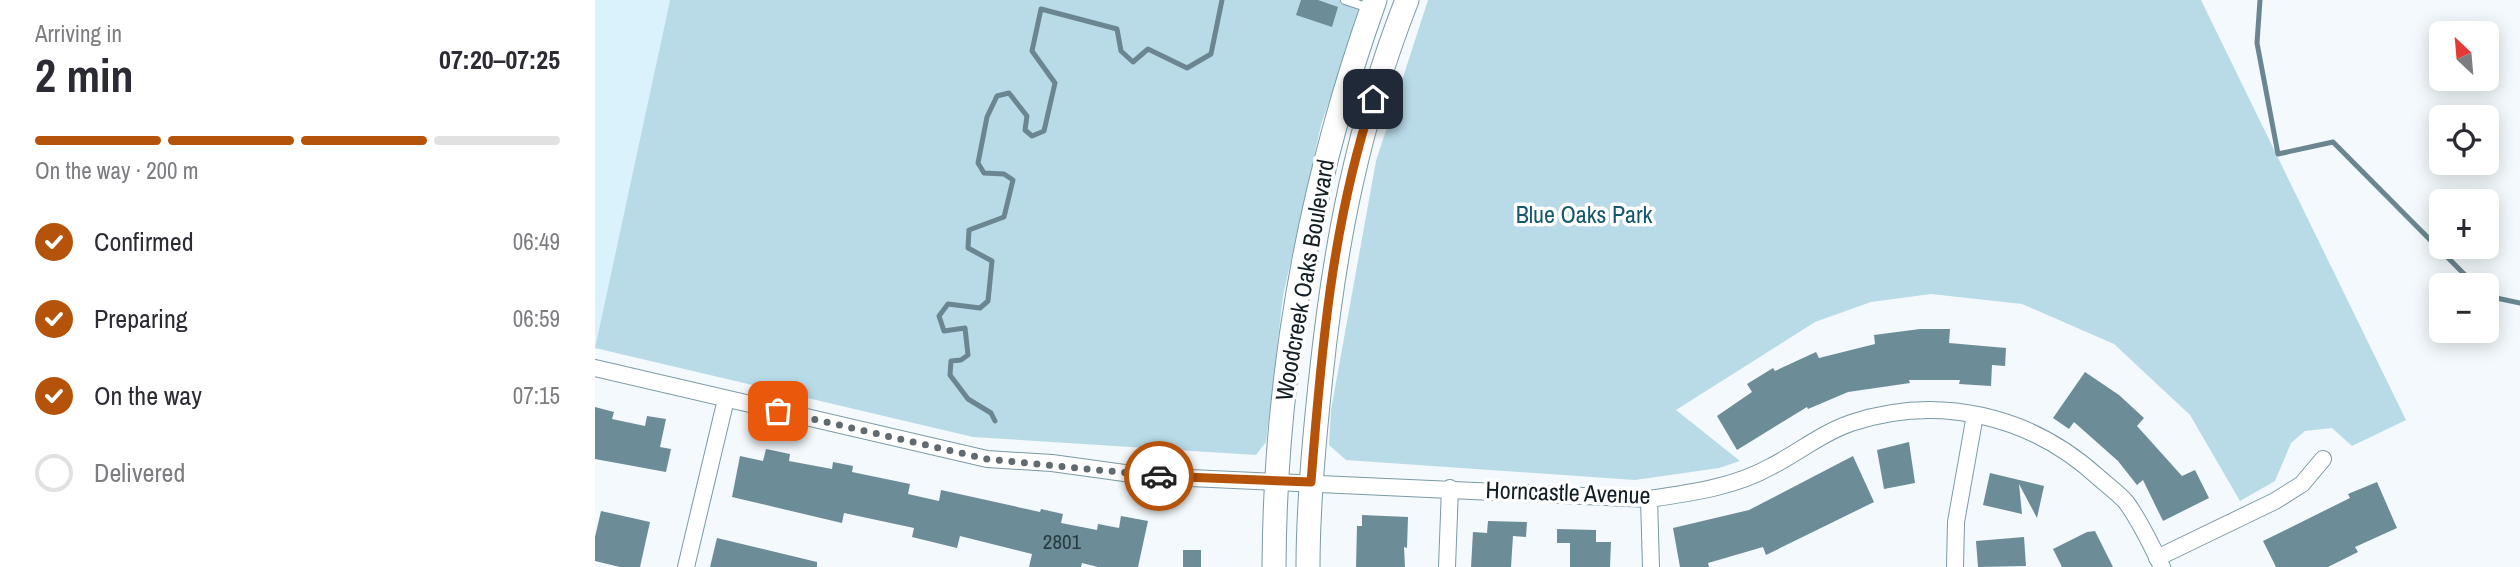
<!DOCTYPE html>
<meta charset="utf-8">
<style>
body{margin:0;font-family:"Archivo Narrow",sans-serif;background:#f2f2f3;color:#2b2b33;height:100vh;display:flex;flex-direction:column;font-size:26px;white-space:nowrap}
*{box-sizing:border-box;margin:0}
p{font-size:23px;color:#7c7c81}
.icon{flex:none;width:38px;height:38px;fill:none;stroke:currentColor;stroke-width:2;stroke-linecap:round;stroke-linejoin:round}
.map{position:relative;flex:1;overflow:hidden}
.drawer{display:flex;flex-direction:column;background:#fff;width:595px}
.drawer>*{flex:none}
.needle{width:46px;rotate:334deg}
.fabs{position:absolute;left:1834px;top:21px;display:grid;gap:14px}
.fabs a{display:grid;place-items:center;width:70px;height:70px;border-radius:10px;background:#fff;box-shadow:0 4px 18px #0003;font-size:35px}
.pin{position:absolute;display:grid;place-items:center;width:60px;height:60px;color:#fff;margin:-30px;border-radius:14px;box-shadow:0 4px 10px #0006}
.courier{position:absolute;display:grid;place-items:center;width:70px;height:70px;margin:-35px;border:5px solid #b45309;border-radius:50%;background:#fff;color:#222;box-shadow:0 2px 9px #0007}
.headline em{font-style:normal;font-weight:700}
.headline div{display:flex;flex-direction:column-reverse}
.headline{display:flex;align-items:center;justify-content:space-between;height:119px;padding:0 35px}
h1{font-size:46px;font-weight:700;line-height:52px}
.bar{display:grid;grid-template-columns:repeat(4,1fr);gap:10px 7px;align-content:center;height:84px;padding:0 35px}
.bar i{height:9px;border-radius:5px;background:#e1e1e2}
.bar .current{background:#b45309}
.bar p{grid-column:span 4}
ol{padding:0 35px;list-style:none}
li{display:flex;align-items:center;gap:21px;height:77px}
li p{margin-inline-start:auto}
li .icon{padding:7px;border-radius:50%;background:#b45309;color:#fff;stroke-width:4}
li:last-child{color:#7c7c81}
li i{width:38px;height:38px;border:4px solid #e1e1e2;border-radius:50%}
main{display:flex;flex:1;min-height:0}
.map>svg:first-child{display:block}
</style>
<main>
<section class="drawer">
<div class="headline"><div><h1>2 min</h1><p>Arriving in</p></div><em>07:20–07:25</em></div>
<div class="bar"><i class="current"></i><i class="current"></i><i class="current"></i><i></i><p>On the way · 200 m</p></div>
<ol>
<li><svg class="icon" aria-label="check" viewBox="0 0 24 24"><path d="M5 12l5 5 9-10"/></svg>Confirmed<p>06:49</p></li>
<li><svg class="icon" aria-label="check" viewBox="0 0 24 24"><path d="M5 12l5 5 9-10"/></svg>Preparing<p>06:59</p></li>
<li><svg class="icon" aria-label="check" viewBox="0 0 24 24"><path d="M5 12l5 5 9-10"/></svg>On the way<p>07:15</p></li>
<li><i></i>Delivered</li>
</ol>
</section>
<div class="map">
<svg width="1925" height="567" viewBox="0 0 1925 567">
<rect width="100%" height="100%" fill="#f3f9fc"/>
<path fill="#daf2fc" d="M0,0H75L0,348Z"/>
<g fill="#b9dbe8">
<path d="M75,0H769L726,125L688,296L671,442L661,455L378,437L0,348Z"/>
<path d="M833,0H1606L1811,420L1757,446L1737,428L1710,431L1696,443L1680,481L1645,501L1595,415L1519,344L1427,304L1336,294L1276,302L1220,322L1081,410L1145,461L1124,468L1040,480L751,460L734,445L736,410L781,161Z"/>
</g>
<g fill="none" stroke-linecap="round" stroke-linejoin="round">
<g stroke="#6b8690" stroke-width="5">
<path d="M1665,0L1662,43L1683,154L1738,142L1880,285"/>
<path d="M1892,296L1925,303"/>
<path d="M400,421L396,413L373,399L355,375L356,361L366,360L373,355L370,328L349,331L344,316L353,304L385,308L393,301L397,261L373,248L374,230L409,217L418,180L409,174L389,173L383,163L392,117L402,96L414,93L432,116L430,130L437,136L449,131L460,83L437,51L446,9L522,29L526,51L538,62L553,49L592,68L616,54L627,0"/>
</g>
</g>
<g fill="#6c8c98">
<path d="M706,0H723L743,7L737,27L701,15Z"/>
<path d="M1325,329H1355L1354,343L1411,348L1410,366L1397,365L1396,386L1364,384L1365,380H1314L1315,383L1253,392L1213,409L1212,407L1142,450L1122,416L1157,392L1152,384L1178,368L1180,371L1221,352L1224,358L1280,344L1279,335Z"/>
<path d="M1490,372L1524,395L1549,418L1542,426L1587,476L1600,470L1614,498L1568,521L1548,480L1542,485L1523,461L1479,422L1474,429L1458,418Z"/>
<path d="M0,407L19,412L17,419L50,426L52,416L71,419L65,447L76,449L71,472L0,459Z"/>
<path d="M1314,442L1320,483L1289,489L1282,450Z"/>
<path d="M171,449L195,454L194,461L237,469L238,462L258,466L257,472L315,484L313,494L344,501L346,490L445,512L446,509L468,514L466,523L502,530L503,524L524,528L526,516L553,521L543,567H503L487,563L486,567H434L437,554L365,536L362,548L317,537L319,528L249,513L247,523L137,497L145,456L168,461Z"/>
<path d="M1258,456L1279,502L1171,555L1168,547L1113,563L1114,567H1085L1078,528L1154,510Z"/>
<path d="M1395,473L1449,486L1442,518L1424,484L1427,514L1388,505Z"/>
<path d="M1782,482L1802,528L1760,547L1763,552L1733,567H1681L1668,541L1755,498L1753,494Z"/>
<path d="M6,511L55,522L45,567H25L0,561V537Z"/>
<path d="M767,515L813,517L812,548L809,547L810,567H761L762,526H767Z"/>
<path d="M893,521L932,522L931,537L918,536L916,567H876L878,532L892,533Z"/>
<path d="M962,529L1001,530V542H1016L1015,567H975V543H962Z"/>
<path d="M1500,531L1518,567H1467L1458,549L1492,532Z"/>
<path d="M1429,537L1431,566L1383,567L1381,541Z"/>
<path d="M122,538L222,562V567H115Z"/>
<rect x="588" y="550" width="18" height="17"/>
</g>
<g fill="none" stroke-linecap="round" stroke-linejoin="round">
<defs>
<path id="service" d="M750,0L774,8"/>
<g id="minor">
<path d="M0,368L392,459L457,463L551,476L1054,499C1096,493 1140,487 1177,466C1204,452 1227,433 1256,423C1344,394 1435,415 1503,477C1512,485 1523,493 1531,502C1546,522 1556,545 1567,567"/>
<path d="M1054,499L1056,567"/>
<path d="M1562,558L1680,501L1707,484L1728,459"/>
<path d="M91,567L131,399"/>
<path d="M852,567L855,488"/>
<path d="M1360,567L1361,522L1380,415"/>
</g>
<g id="secondary">
<path d="M679,567C680,374 715,182 780,0"/>
<path d="M713,567C713,503 719,440 726,376C740,243 763,125 812,0"/>
</g>
</defs>
<use href="#service" stroke="#7b9aa5" stroke-width="10"/>
<use href="#minor" stroke="#7b9aa5" stroke-width="18"/>
<use href="#secondary" stroke="#7b9aa5" stroke-width="25"/>
<use href="#service" stroke="#fff" stroke-width="8"/>
<use href="#minor" stroke="#fff" stroke-width="16"/>
<use href="#secondary" stroke="#fff" stroke-width="23"/>
</g>
<g fill="none" stroke-linecap="round" stroke-linejoin="round">
<path stroke="#616b6f" stroke-width="7" stroke-dasharray="0 12.6" d="M183,411L392,459L564,476"/>
<path stroke="#b45309" stroke-width="9" d="M564,476L716,482C726,353 737,223 778,99"/>
</g>
<g text-anchor="middle" stroke-width="7" stroke-linejoin="round" paint-order="stroke">
<g font-size="21" fill="#283a40">
<text x="467" y="549">2801</text>
</g>
<g font-size="24" fill="#16586c" stroke="#fff">
<text x="989" y="223">Blue Oaks Park</text>
</g>
<g font-size="24" fill="#121e23" stroke="#fff">
<text transform="translate(710 280) rotate(-80)" y="8">Woodcreek Oaks Boulevard</text>
<text transform="translate(973 493) rotate(2)" y="8">Horncastle Avenue</text>
</g>
</g>
</svg>
<div class="fabs">
<a><svg class="needle" viewBox="-14 -14 28 28"><path d="M0-13l5 13h-10z" fill="#e53935"/><path d="M0 13l5-13h-10z" fill="#7c7c81"/></svg></a>
<a><svg class="icon" aria-label="locate" viewBox="0 0 24 24"><circle cx="12" cy="12" r="6"/><path d="M12 2v4M12 18v4M2 12h4M18 12h4"/></svg></a>
<a>+</a>
<a>−</a>
</div>
<div class="pin" style="left:183px;top:411px;background:#ea580c"><svg class="icon" aria-label="bag" viewBox="0 0 24 24"><path d="M5 8h14l-1 12H6zM9 8a3 3 0 0 1 6 0"/></svg></div>
<div class="pin" style="left:778px;top:99px;background:#1f2937"><svg class="icon" aria-label="home" viewBox="0 0 24 24"><path d="M3 11l9-7 9 7M6 9v11h12V9"/></svg></div>
<div class="courier" style="left:564px;top:476px"><svg class="icon" aria-label="car" viewBox="0 0 24 24"><path d="M5 17H2v-5l4-1 3-4h7l3 4 3 1v5h-3M9 17h6M6 11h13"/><circle cx="7" cy="17" r="2"/><circle cx="17" cy="17" r="2"/></svg></div>
</div>
</main>
